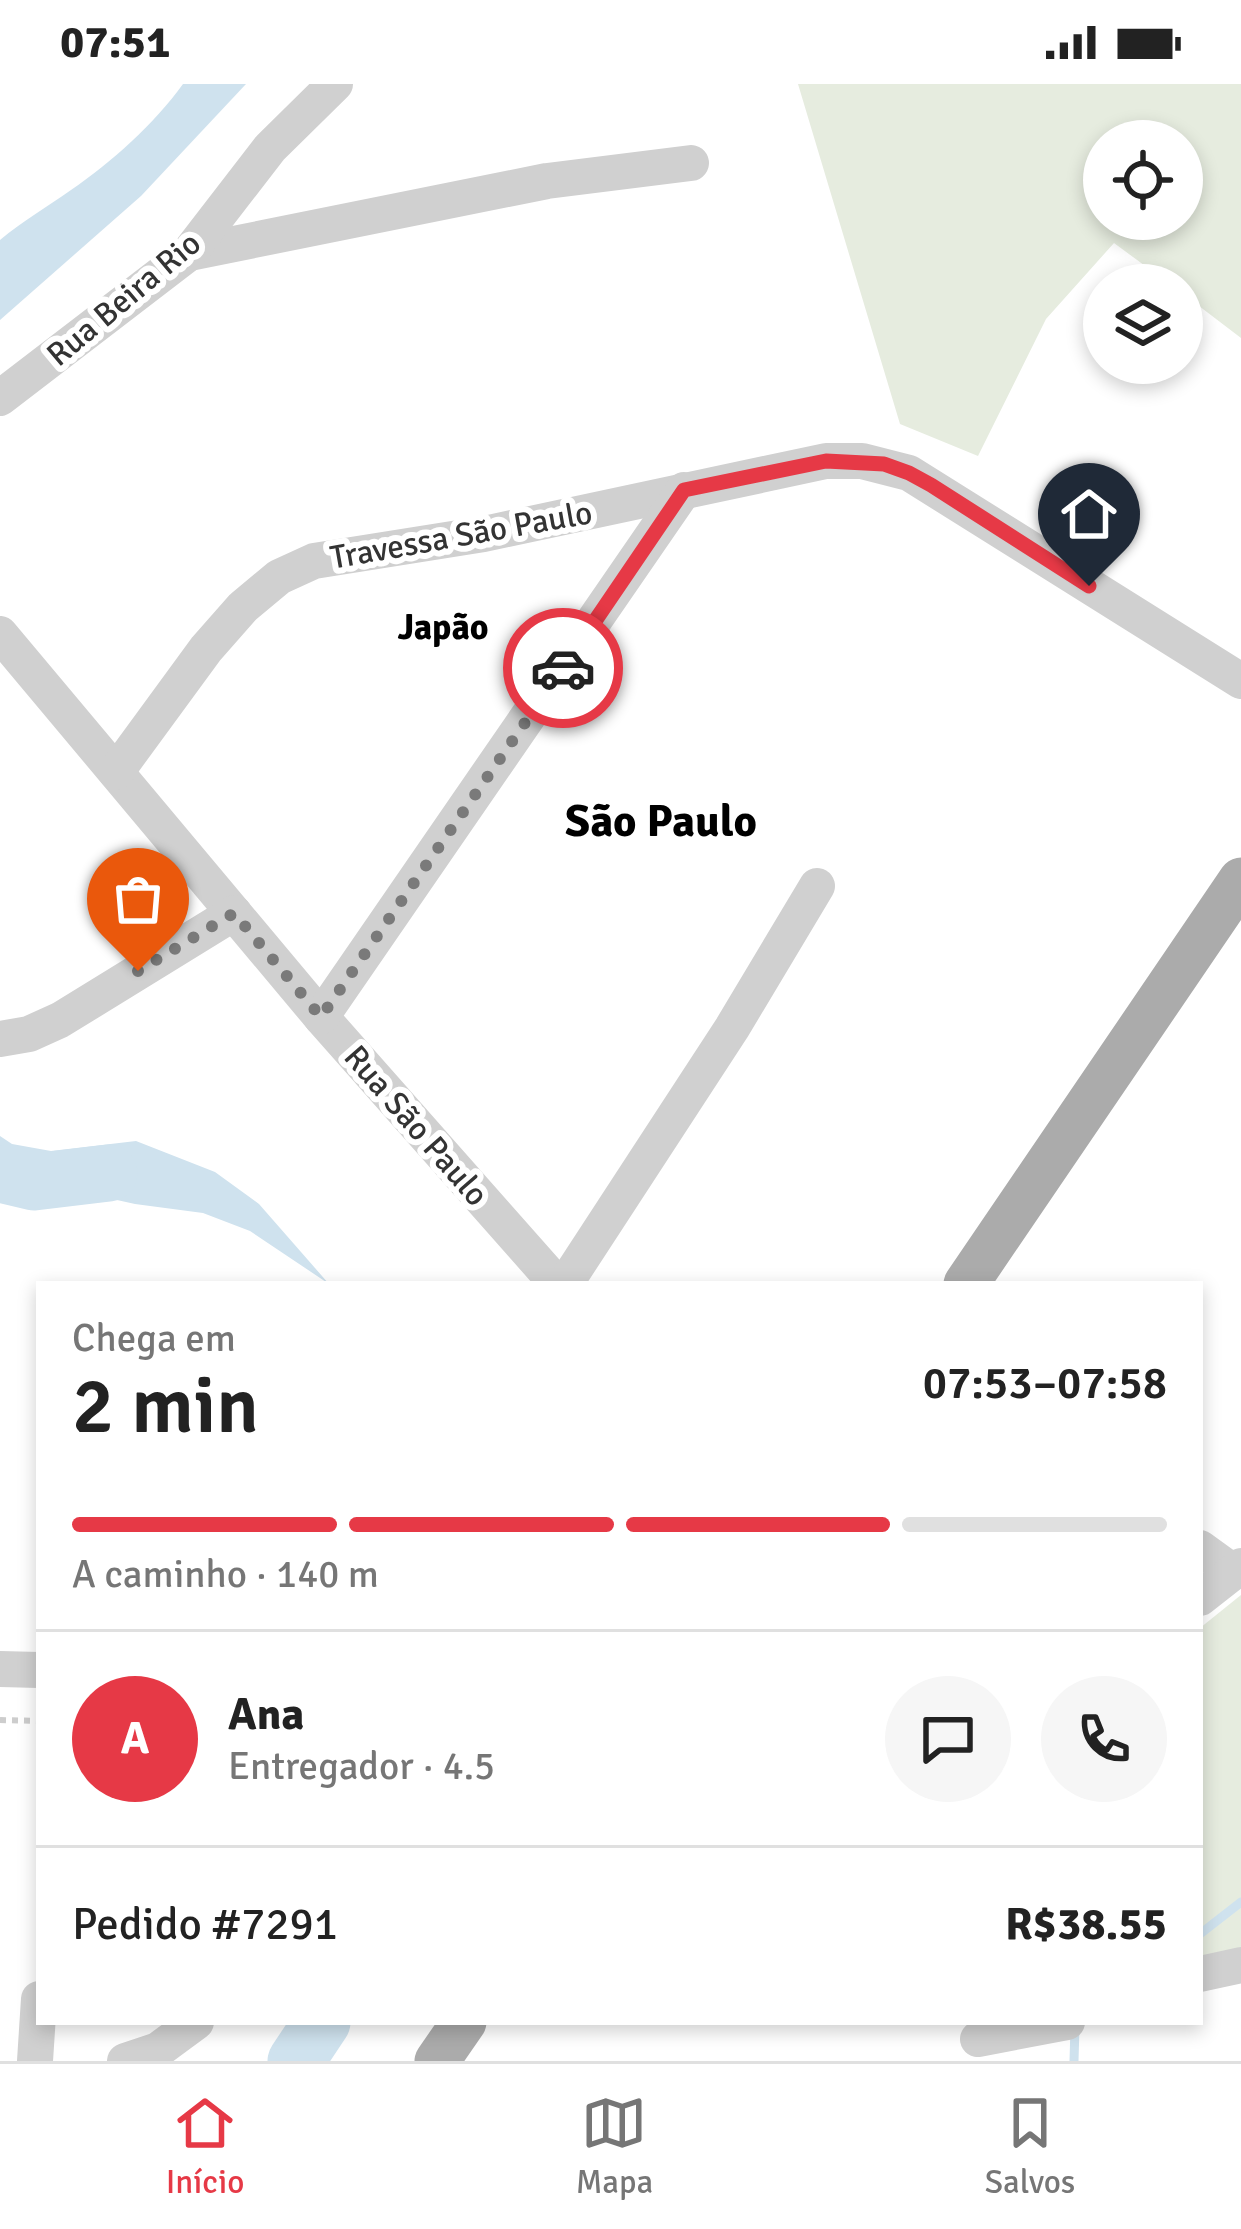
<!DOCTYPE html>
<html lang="pt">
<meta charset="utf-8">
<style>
body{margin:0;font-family:Signika,sans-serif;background:#f6f6f6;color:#222;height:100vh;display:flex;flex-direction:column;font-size:45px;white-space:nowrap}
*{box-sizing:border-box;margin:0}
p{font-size:39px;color:#767676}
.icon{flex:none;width:66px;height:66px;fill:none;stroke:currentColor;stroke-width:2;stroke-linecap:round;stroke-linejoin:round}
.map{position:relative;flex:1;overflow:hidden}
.panel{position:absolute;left:36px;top:1197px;width:1167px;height:744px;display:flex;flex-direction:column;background:#fff;border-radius:0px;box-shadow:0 6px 18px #0003}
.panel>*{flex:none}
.controls{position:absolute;left:1083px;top:36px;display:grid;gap:24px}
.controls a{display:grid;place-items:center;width:120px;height:120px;border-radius:50%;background:#fff;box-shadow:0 6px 18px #0003;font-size:60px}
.pin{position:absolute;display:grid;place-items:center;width:102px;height:102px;color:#fff;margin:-123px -51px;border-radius:50% 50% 50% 0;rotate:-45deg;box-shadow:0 0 12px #0007}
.pin .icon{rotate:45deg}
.courier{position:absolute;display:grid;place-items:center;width:120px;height:120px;margin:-60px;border:9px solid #e63946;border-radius:50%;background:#fff;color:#222;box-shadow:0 3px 15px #0007}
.summary em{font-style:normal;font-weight:600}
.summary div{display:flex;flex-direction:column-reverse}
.summary{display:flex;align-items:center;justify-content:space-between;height:204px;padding:0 36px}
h1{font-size:78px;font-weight:600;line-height:90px}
.bar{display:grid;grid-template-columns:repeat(4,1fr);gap:18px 12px;align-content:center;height:144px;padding:0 36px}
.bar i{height:15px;border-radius:9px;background:#e0e0e0}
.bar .selected{background:#e63946}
.bar p{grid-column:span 4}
.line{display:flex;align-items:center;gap:30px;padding:0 36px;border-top:3px solid #e0e0e0}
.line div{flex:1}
.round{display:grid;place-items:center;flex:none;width:126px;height:126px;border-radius:63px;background:#f6f6f6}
.status{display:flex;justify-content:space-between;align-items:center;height:84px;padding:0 60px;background:#fff;direction:ltr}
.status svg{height:33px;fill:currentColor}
.dock{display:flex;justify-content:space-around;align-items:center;height:168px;border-top:3px solid #e0e0e0;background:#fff;font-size:33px;color:#767676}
.dock a{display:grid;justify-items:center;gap:6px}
.dock .selected{color:#e63946}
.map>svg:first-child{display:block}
</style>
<div class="status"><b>07:51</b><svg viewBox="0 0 49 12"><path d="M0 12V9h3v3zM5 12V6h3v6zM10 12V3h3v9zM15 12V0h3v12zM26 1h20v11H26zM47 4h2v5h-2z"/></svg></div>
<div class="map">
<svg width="1241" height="1977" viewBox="0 0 1241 1977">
<rect width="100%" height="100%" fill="#fff"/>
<g fill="#e6ecdf" fill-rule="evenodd">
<path d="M798,0H1241V254L1182,209V201H1171L1114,159L1046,235L978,372L900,340ZM1104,57H1182V135H1104Z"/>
<path d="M1241,1511V1868L1200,1880V1544Z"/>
</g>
<g fill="#cfe2ee">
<path d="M183,0H246L141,112L0,236V156C23,137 47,123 71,106C112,78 154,40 183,0Z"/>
<path d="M0,1052L12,1060L51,1067L136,1057L215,1088L259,1120L329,1200L250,1147L203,1129L135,1120L0,1090Z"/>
</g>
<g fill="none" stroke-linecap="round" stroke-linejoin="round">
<g stroke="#cfe2ee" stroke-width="9">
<path d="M1200,1850L1241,1818"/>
<path d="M1074,1977L1075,1943"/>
</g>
<g stroke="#cfe2ee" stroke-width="57">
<path d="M0,1090L34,1098L109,1089"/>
<path d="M296,1977L322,1938"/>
</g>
<path stroke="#cdcdcd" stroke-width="6" stroke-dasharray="6 6" stroke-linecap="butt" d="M0,1636L39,1637"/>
<g stroke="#d0d0d0" stroke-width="36">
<path d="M189,169L547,97L691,79"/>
<path d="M0,314L189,169L270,64L335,0"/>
<path d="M0,550L321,933L557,1200"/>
<path d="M116,688L206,565L243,523L279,493L314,477L484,450L826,377H862L909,389L1241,597"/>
<path d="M321,933L684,406"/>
<path d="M0,955L29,950L60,936L234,829"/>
<path d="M565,1200L732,944L817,802"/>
<path d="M1200,1464L1233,1488"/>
<path d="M1200,1514L1241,1482"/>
<path d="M0,1585L39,1586"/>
<path d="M1200,1890L1241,1881"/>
<path d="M978,1955L1067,1938"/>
<path d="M35,1977L39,1915"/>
<path d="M125,1977L158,1966L196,1938"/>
</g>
<g stroke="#ababab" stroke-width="45">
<path d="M966,1200L1241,796"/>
<path d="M437,1977L464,1938"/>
</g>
</g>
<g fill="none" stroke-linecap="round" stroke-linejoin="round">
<path stroke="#7a7a7a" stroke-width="12" stroke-dasharray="0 21.6" d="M138,887L234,829L321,933L563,584"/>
<path stroke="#e63946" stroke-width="15" d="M563,584L684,406L826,377L884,380L909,389L931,401L1089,502"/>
</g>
<g text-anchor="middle" stroke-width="12" stroke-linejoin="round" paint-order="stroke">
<g font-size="33" fill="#333" stroke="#fff">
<text transform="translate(123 214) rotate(-40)" y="12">Rua Beira Rio</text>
<text transform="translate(461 450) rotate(-10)" y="12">Travessa São Paulo</text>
<text transform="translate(417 1041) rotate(49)" y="12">Rua São Paulo</text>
</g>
<g font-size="36" font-weight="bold" fill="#000" stroke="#fff">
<text x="443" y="555">Japão</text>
</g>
<g font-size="45" font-weight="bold" fill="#000" stroke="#fff">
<text x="661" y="752">São Paulo</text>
</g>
</g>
</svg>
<div class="controls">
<a><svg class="icon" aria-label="locate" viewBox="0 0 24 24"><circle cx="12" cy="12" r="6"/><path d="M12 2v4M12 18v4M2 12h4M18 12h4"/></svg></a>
<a><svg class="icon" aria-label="layers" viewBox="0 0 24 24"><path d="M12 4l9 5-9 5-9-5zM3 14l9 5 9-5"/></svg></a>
</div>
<div class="pin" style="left:138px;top:887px;background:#ea580c"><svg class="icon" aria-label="bag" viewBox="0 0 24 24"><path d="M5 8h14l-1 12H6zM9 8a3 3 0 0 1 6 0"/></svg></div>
<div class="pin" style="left:1089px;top:502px;background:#1f2937"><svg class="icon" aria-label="home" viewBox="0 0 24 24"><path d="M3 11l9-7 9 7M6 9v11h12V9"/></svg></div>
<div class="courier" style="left:563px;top:584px"><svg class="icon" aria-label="car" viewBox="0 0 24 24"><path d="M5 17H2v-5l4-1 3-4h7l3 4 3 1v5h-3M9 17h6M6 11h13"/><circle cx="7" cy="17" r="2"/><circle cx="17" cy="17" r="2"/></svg></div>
<section class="panel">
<div class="summary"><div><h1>2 min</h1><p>Chega em</p></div><em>07:53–07:58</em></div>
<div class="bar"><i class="selected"></i><i class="selected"></i><i class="selected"></i><i></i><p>A caminho · 140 m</p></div>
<div class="line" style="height:216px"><b class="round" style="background:#e63946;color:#fff">A</b><div><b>Ana</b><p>Entregador · 4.5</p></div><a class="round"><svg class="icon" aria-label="chat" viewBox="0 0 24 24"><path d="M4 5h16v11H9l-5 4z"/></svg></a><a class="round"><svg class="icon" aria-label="phone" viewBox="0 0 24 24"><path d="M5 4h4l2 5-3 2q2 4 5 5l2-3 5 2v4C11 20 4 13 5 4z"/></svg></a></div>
<div class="line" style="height:156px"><div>Pedido #7291</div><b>R$38.55</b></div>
</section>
</div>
<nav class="dock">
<a class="selected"><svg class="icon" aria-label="home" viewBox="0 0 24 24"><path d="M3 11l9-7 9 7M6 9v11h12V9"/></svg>Início</a>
<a><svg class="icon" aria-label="map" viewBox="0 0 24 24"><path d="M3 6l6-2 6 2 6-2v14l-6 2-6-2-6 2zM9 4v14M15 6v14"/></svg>Mapa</a>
<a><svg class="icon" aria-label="saved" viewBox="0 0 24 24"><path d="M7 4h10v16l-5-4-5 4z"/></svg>Salvos</a>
</nav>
